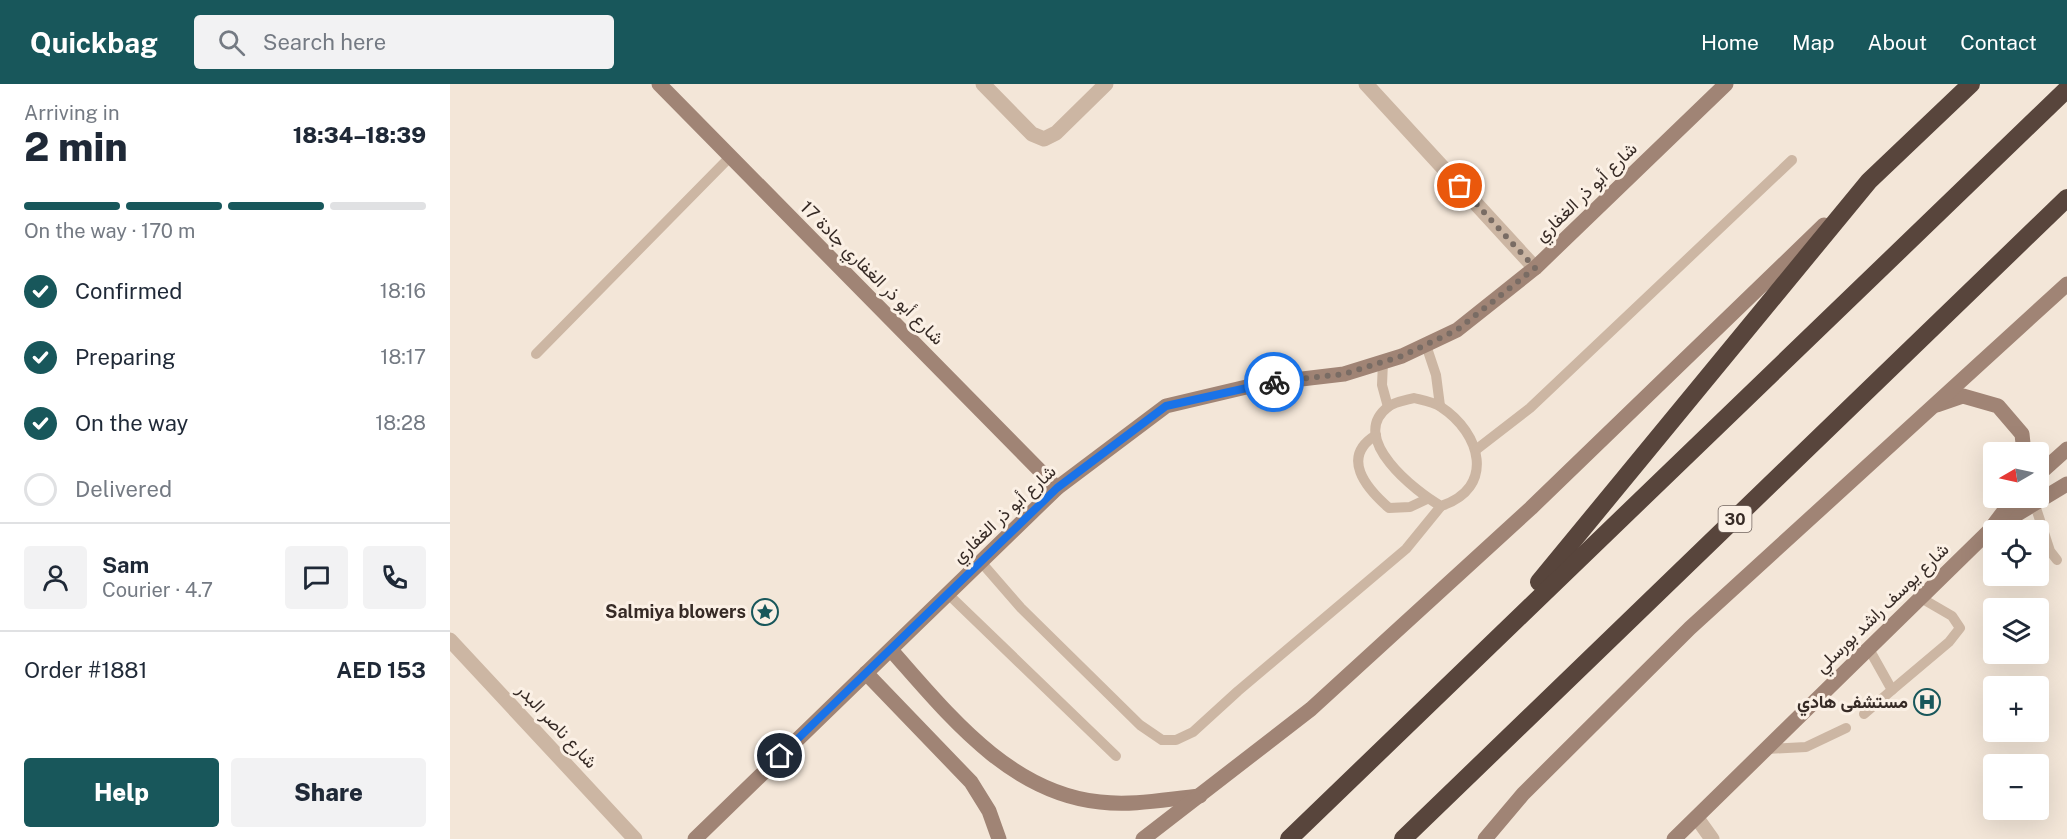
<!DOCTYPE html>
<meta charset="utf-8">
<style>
body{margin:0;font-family:"Public Sans",Vazirmatn,sans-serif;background:#f2f2f3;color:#1f2937;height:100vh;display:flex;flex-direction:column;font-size:22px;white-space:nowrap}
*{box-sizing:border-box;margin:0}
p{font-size:20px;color:#747a83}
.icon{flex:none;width:33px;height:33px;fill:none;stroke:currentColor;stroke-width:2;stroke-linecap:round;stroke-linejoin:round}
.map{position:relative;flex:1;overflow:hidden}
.panel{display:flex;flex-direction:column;background:#fff;width:450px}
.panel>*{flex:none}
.needle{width:39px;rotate:261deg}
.fabs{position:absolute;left:1533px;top:358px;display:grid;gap:12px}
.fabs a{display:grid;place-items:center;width:66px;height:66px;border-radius:6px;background:#fff;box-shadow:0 6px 24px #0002;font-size:30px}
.pin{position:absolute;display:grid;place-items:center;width:51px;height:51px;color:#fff;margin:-26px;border:3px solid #fff;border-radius:50%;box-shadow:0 2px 6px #0007}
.courier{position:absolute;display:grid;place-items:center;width:60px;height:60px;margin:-30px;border:4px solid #1a73e8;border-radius:50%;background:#fff;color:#222;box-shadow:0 2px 8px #0007}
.summary em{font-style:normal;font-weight:800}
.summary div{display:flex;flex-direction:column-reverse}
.summary{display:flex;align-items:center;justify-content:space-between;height:102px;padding:0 24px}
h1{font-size:39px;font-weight:800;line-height:45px}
.bar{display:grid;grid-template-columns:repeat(4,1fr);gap:9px 6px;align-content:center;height:72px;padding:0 24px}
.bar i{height:8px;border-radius:4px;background:#e0e1e3}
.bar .current{background:#18575b}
.bar p{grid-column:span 4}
.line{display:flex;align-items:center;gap:15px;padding:0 24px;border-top:2px solid #e0e1e3}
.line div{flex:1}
.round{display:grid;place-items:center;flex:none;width:63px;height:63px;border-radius:6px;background:#f2f2f3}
ol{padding:0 24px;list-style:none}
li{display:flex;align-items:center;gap:18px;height:66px}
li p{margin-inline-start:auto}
li .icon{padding:6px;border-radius:50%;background:#18575b;color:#fff;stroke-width:4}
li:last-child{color:#747a83}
li i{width:33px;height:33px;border:3px solid #e0e1e3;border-radius:50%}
.cta{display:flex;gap:12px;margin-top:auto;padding:12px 24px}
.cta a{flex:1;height:69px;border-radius:6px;background:#18575b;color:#fff;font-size:24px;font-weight:800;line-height:69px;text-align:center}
.cta a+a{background:#f2f2f3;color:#1f2937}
header{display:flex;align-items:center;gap:36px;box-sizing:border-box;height:84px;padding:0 30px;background:#18575b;color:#fff}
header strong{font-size:28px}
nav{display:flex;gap:33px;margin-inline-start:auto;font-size:21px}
.search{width:420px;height:54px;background:#f2f2f3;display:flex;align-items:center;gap:15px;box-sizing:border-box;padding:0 21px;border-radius:6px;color:#747a83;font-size:22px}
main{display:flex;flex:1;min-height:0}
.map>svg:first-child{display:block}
</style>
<header>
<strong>Quickbag</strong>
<div class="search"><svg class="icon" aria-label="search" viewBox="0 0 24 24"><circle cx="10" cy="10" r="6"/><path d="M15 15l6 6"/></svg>Search here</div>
<nav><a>Home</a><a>Map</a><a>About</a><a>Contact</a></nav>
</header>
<main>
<section class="panel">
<div class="summary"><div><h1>2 min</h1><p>Arriving in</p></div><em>18:34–18:39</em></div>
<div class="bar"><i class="current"></i><i class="current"></i><i class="current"></i><i></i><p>On the way · 170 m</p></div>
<ol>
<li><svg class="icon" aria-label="check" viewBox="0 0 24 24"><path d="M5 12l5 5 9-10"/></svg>Confirmed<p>18:16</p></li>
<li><svg class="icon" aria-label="check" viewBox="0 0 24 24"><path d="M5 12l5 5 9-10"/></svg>Preparing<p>18:17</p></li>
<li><svg class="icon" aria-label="check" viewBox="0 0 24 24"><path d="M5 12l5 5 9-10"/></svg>On the way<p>18:28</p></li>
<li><i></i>Delivered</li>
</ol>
<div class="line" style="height:108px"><a class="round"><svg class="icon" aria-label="person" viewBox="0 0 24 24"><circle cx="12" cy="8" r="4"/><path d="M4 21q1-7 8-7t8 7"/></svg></a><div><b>Sam</b><p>Courier · 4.7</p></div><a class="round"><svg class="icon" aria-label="chat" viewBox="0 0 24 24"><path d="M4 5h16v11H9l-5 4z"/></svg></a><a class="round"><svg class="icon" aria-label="phone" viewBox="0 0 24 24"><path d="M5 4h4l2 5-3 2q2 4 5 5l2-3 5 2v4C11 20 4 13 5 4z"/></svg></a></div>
<div class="line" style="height:78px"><div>Order #1881</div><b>AED 153</b></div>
<div class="cta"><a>Help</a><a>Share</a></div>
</section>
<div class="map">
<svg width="1617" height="755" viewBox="0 0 1617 755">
<rect width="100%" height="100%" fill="#f3e6d8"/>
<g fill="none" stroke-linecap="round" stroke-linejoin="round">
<g stroke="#ccb6a3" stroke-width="10">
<path d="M976,261L986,291L990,322"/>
<path d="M86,270L280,73"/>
<path d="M933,278L932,301L938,323"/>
<path d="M964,314C972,316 984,318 991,323C1031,349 1046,404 991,422C966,408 897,354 938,323C944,318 957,316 964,314Z"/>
<path d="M926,351C890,373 916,404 939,424L960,423L977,415"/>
<path d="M1027,365L1080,324L1342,76"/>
<path d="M1585,421L1600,467L1607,476"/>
<path d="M531,478L571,524L690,641L712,656H726L743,648L788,607L956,465L991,422"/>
<path d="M498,510L666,672"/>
<path d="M1442,606L1499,558L1510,544L1502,532L1471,514"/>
<path d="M1414,630L1442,606L1419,565"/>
<path d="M1317,665L1356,663L1396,644"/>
</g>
<g stroke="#ccb6a3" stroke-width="15">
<path d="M533,0L582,50L594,55L606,49L656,0"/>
<path d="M916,0L1085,184"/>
<path d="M0,556L185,755"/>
<path d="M1247,734L1262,755"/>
</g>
<g stroke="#a08475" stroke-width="15">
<path d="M209,0L607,404"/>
<path d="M1487,321L1513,312L1548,322L1572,350L1574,369"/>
<path d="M1588,391L1617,365"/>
<path d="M1544,444L1617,400"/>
<path d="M441,566C497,629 559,709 650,718C683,722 717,715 750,712"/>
<path d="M416,589L521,698L539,727L549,755"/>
<path d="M245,755L607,404L716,322L809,300L894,290L952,272L1007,246L1085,184L1276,0"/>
<path d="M693,755L861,625L1081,424L1374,141"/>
<path d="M1035,755L1073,710L1240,544L1617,200"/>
<path d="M1224,755L1539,447L1564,414"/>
</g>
<g stroke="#58453c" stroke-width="18">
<path d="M1089,498L1419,97L1521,0"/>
<path d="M839,755L1617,5"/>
<path d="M953,755L1617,114"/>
</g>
</g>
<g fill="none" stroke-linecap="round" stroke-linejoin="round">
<path stroke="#796c64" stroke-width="6" stroke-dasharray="0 10.8" d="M824,298L894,290L952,272L1007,246L1085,184L1010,102"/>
<path stroke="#1a73e8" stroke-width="8" d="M330,672L607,404L716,322L824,298"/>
</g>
<defs>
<symbol id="sight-ring" viewBox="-11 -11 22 22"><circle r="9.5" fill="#fbf0e5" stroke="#18575b" stroke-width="1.5"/><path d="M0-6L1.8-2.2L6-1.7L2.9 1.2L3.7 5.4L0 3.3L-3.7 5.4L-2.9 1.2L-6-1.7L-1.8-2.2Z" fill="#18575b"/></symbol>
<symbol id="hospital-ring" viewBox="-11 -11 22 22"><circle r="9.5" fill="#fbf0e5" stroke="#18575b" stroke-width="1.5"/><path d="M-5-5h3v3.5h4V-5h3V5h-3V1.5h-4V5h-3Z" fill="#18575b"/></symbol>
</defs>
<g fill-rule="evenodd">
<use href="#sight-ring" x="300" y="513" width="30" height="30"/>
<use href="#hospital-ring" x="1462" y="603" width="30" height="30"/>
</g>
<g text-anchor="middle" stroke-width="6" stroke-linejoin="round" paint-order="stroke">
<rect fill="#fbf0e5" stroke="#72665f" stroke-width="1.5" x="1268.5" y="422" width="33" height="26" rx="4.5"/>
<g font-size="16" font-weight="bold" fill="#372b26">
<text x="1285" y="441">30</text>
</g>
<g font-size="18" fill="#372b26" stroke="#fbf0e5">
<text transform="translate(1136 108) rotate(-44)" y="6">شارع أبو ذر الغفاري</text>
<text transform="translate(422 189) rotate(45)" y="6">شارع أبو ذر الغفاري جادة 17</text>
<text transform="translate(554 430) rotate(-43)" y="6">شارع أبو ذر الغفاري</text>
<text transform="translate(1432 524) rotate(-44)" y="6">شارع يوسف راشد بورسلي</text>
<text transform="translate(107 642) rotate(47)" y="6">شارع ناصر البدر</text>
</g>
<g font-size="18" font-weight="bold" fill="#372b26" stroke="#fbf0e5" text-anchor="end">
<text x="296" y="534">Salmiya blowers</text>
<text x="1458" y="624">مستشفى هادي</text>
</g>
</g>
</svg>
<div class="fabs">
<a><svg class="needle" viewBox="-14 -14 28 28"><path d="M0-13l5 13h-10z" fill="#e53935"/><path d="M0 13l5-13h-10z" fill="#747a83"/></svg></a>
<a><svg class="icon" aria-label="locate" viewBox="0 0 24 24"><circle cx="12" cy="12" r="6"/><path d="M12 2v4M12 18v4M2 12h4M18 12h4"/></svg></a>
<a><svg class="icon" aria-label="layers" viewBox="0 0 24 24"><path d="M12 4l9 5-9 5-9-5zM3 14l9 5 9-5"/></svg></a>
<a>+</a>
<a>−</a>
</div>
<div class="pin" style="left:1010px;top:102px;background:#ea580c"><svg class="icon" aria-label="bag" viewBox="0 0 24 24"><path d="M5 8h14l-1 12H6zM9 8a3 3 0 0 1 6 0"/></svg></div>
<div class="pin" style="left:330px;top:672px;background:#1f2937"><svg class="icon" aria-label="home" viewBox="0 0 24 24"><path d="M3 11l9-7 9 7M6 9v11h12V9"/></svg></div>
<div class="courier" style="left:824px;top:298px"><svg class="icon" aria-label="bike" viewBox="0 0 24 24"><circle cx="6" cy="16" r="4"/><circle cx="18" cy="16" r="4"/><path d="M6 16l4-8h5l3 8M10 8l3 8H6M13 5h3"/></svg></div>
</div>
</main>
